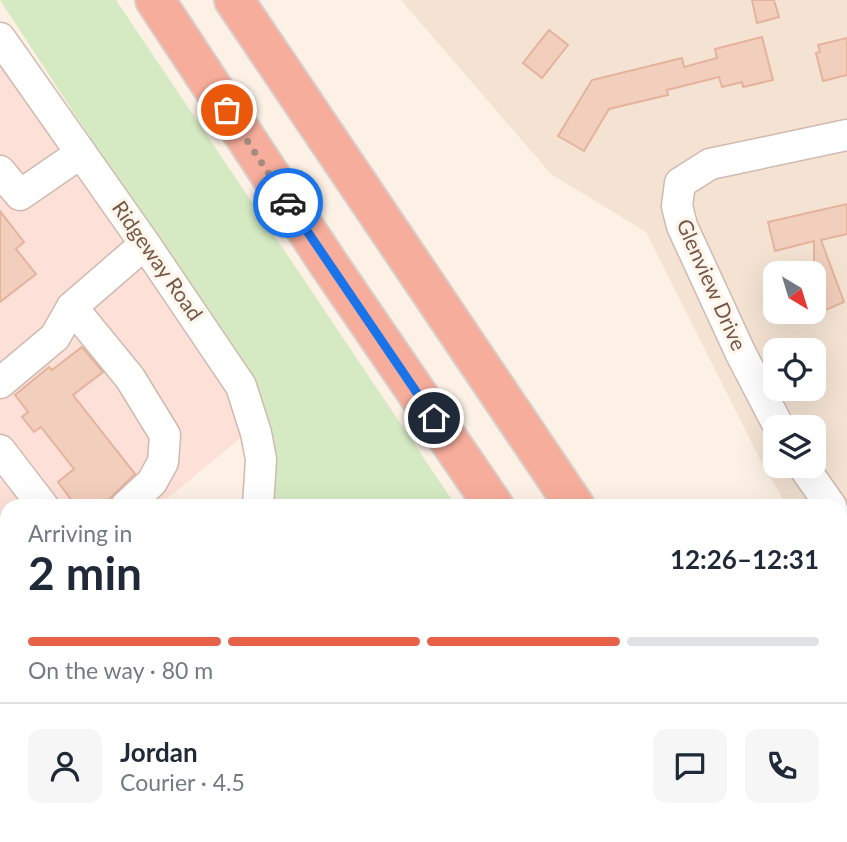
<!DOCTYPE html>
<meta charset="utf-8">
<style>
body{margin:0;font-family:Lato,sans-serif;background:#f6f6f7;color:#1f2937;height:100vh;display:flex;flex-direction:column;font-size:26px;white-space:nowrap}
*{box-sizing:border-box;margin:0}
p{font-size:23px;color:#747a83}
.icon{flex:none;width:38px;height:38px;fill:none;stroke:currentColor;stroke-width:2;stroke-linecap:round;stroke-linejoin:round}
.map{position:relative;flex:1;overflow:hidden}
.sheet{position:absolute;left:0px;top:499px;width:847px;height:345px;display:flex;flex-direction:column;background:#fff;border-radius:21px 21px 0 0;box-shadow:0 7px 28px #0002}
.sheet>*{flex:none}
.needle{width:46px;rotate:142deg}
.buttons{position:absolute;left:763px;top:261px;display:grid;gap:14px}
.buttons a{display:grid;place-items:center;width:63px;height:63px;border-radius:14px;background:#fff;box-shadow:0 7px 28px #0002;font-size:35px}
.pin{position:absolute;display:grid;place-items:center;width:60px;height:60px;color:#fff;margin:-30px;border:4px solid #fff;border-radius:50%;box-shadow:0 2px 7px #0007}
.courier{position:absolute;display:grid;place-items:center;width:70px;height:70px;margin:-35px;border:5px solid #1a73e8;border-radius:50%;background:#fff;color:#222;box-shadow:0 2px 9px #0007}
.head em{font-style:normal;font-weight:700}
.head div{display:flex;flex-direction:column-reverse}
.head{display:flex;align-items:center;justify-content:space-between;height:119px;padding:0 28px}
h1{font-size:46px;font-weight:700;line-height:52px}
.bar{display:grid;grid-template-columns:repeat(4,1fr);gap:10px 7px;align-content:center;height:84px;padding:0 28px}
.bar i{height:9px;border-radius:5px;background:#e0e1e3}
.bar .on{background:#e76149}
.bar p{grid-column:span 4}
.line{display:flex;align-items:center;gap:18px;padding:0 28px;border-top:2px solid #e0e1e3}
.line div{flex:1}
.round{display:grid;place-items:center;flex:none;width:74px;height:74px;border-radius:14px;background:#f6f6f7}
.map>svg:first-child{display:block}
</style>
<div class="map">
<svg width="847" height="842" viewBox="0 0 847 842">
<rect width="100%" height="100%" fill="#fcf1e4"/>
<path fill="#f4e3d3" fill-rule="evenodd" d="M401,0H847V606L840,594V506H787L761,461L646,232L551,174ZM775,273H814V312H775ZM775,350H814V388H775ZM775,427H814V466H775Z"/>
<path fill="#fde0d8" d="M0,60L218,371L233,399L243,436L158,506H7V566L0,557Z"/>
<path fill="#ece4df" d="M0,637L7,646V836H153L158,842H0Z"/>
<g fill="#d5eac3">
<path d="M0,0H116L456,506H283L273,498L224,342Z"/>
<path d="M275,836H611L615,842H275Z"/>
</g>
<g fill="#f2cebc" stroke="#e5b39c" stroke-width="2">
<path d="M752,0H774L779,17L757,23Z"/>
<path d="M549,30L568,45L542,78L523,63Z"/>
<path d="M762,37L773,80L743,87L742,82L722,87L719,77L667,90L668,95L609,109L584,151L558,136L592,80L682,58L684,67L717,58L715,49Z"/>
<path d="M847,38V75L823,81L816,53L820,52L818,45Z"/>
<path d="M847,204V234L821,240L844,302L814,315V241L775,251L768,222Z"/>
<path d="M0,211L24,242L16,249L36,274L0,302Z"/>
<path d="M82,347L103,372L73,395L135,474L102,506H76L58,482L74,469L41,427L34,432L22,417L28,412L15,395L49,367L52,370Z"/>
</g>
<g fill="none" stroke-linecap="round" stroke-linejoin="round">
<defs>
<g id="minor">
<path d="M0,38L145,244L241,386L256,433L261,459L258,506"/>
<path d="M0,171L20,195L81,153"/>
<path d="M72,307L130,378L165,435L163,462L152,482L126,506"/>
<path d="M0,383L55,337L72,307L145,244"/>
<path d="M779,427L741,354L682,226L677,206L680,183L710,164L847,135"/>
<path d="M0,450L43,506"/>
<path d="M803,466L831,506"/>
<path d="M840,519L847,529"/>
<path d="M0,682L7,676"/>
<path d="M615,836L619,842"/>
<path d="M0,839H19L25,842"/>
<path d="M244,842L246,836"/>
</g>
<g id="major">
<path d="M0,601L7,610"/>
<path d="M185,836L190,842"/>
</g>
<g id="highway">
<path d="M155,0L328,263L494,506"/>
<path d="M234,0L575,506"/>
<path d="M722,836L725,842"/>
<path d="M828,836L833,842"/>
</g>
</defs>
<use href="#minor" stroke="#d0baae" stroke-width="33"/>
<use href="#major" stroke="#d8d0cc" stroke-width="40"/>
<use href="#highway" stroke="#d8d0cc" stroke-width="42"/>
<use href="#minor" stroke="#fff" stroke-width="30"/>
<use href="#major" stroke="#fbd19d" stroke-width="37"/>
<use href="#highway" stroke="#f7ad9b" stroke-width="38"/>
</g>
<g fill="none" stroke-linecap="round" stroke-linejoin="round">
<path stroke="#a48c80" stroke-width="7" stroke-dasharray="0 12.6" d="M227,110L288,203"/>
<path stroke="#1a73e8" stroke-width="9" d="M288,203L434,418"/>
</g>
<g text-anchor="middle" stroke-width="7" stroke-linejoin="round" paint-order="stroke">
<g font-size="21" fill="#75564a" stroke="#fff6eb">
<text transform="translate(157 261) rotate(55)" y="7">Ridgeway Road</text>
<text transform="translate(711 285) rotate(66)" y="7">Glenview Drive</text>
</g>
</g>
</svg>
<div class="buttons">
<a><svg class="needle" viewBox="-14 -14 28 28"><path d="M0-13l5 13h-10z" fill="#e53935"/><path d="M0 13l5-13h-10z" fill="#747a83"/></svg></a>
<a><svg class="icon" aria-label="locate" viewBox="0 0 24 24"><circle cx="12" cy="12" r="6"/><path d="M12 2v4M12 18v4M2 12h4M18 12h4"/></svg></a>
<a><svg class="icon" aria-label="layers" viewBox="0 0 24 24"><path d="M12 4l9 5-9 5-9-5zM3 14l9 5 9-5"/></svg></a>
</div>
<div class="pin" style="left:227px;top:110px;background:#ea580c"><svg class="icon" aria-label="bag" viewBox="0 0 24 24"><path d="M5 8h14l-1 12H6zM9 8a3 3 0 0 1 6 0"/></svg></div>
<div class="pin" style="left:434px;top:418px;background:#1f2937"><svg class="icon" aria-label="home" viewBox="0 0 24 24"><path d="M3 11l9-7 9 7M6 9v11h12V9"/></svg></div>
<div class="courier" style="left:288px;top:203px"><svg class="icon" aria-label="car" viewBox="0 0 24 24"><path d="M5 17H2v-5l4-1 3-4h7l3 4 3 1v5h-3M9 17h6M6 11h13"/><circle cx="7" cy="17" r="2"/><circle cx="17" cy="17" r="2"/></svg></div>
<section class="sheet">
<div class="head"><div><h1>2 min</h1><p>Arriving in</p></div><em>12:26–12:31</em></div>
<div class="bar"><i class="on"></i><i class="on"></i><i class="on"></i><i></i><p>On the way · 80 m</p></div>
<div class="line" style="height:126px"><a class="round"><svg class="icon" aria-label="person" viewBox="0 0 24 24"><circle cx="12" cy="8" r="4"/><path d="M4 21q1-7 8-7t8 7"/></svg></a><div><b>Jordan</b><p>Courier · 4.5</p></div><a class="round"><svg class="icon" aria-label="chat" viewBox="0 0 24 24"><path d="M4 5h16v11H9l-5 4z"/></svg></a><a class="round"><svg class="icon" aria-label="phone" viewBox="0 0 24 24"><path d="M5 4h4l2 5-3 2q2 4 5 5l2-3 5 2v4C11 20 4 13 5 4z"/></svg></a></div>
</section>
</div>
